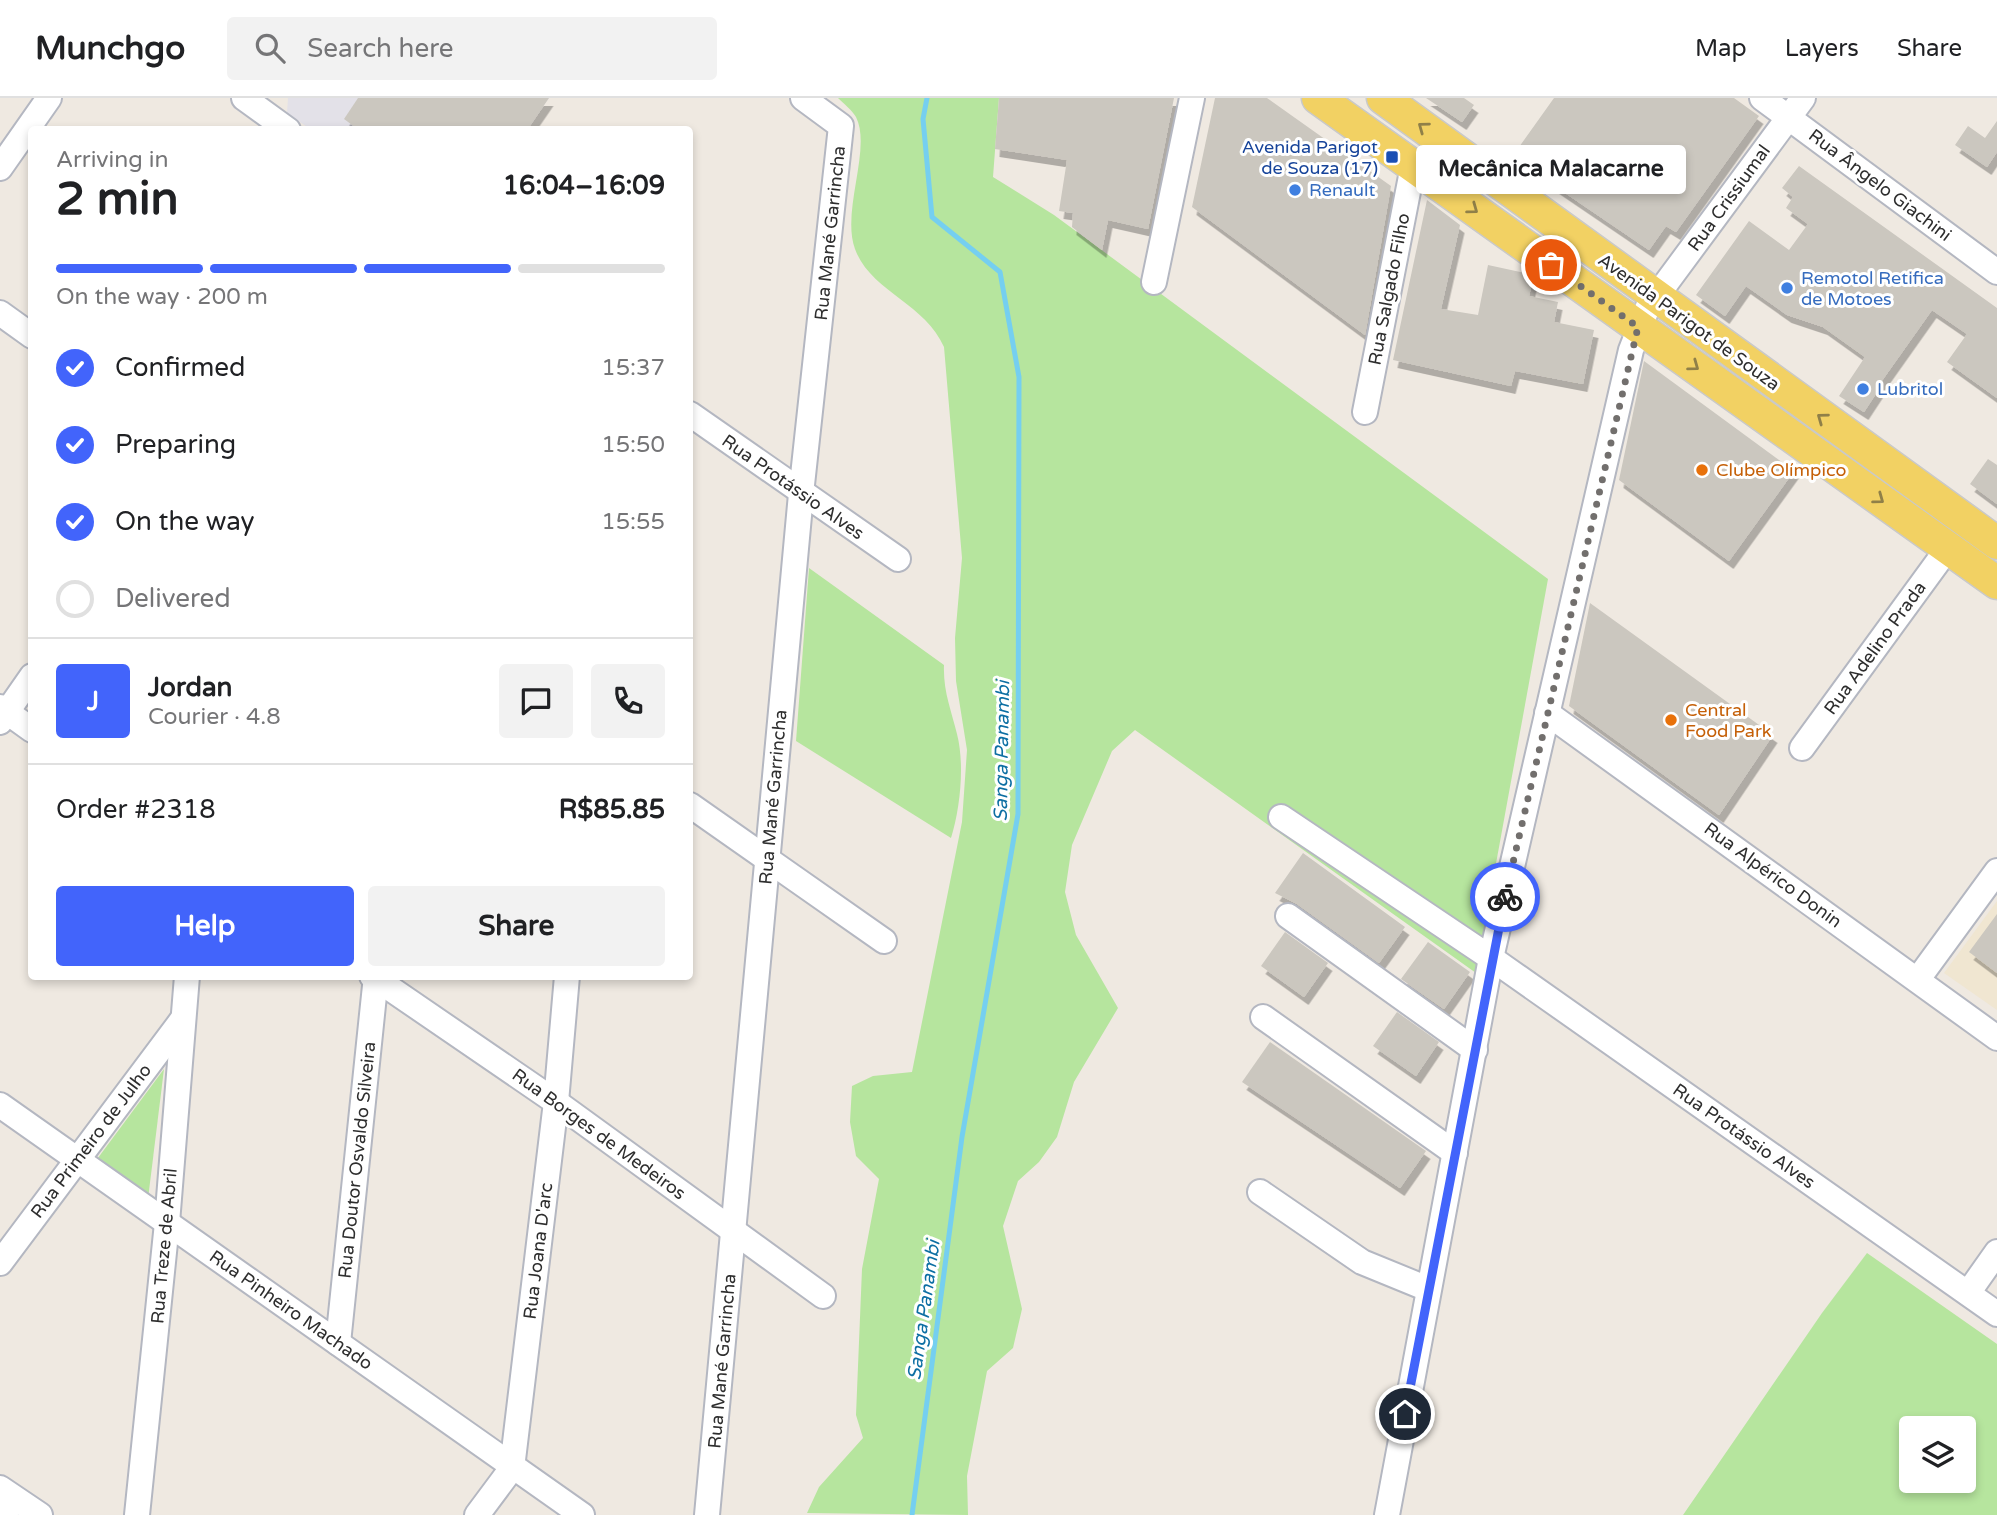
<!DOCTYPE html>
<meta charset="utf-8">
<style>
body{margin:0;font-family:"Varela Round",sans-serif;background:#f2f2f2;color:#202124;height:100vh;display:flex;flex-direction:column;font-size:26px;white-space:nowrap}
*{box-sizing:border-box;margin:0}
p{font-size:23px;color:#757577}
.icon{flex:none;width:38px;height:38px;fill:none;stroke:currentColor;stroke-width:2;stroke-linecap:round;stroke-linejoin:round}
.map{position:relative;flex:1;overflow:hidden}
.sheet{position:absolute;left:28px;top:28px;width:665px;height:854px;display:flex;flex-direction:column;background:#fff;border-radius:7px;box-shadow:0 4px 10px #0003}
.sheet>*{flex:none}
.tools{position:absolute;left:1899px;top:1318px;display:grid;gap:14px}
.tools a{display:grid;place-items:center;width:77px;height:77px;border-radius:7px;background:#fff;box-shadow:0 4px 10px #0003;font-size:35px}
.pin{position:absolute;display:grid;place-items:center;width:60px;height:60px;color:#fff;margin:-30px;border:4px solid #fff;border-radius:50%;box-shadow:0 2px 7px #0007}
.courier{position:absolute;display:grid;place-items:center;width:70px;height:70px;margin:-35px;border:5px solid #4264fb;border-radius:50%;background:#fff;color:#222;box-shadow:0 2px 9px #0007}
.bubble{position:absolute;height:49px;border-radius:7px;background:#fff;box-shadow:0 4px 10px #0003;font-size:23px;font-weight:700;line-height:49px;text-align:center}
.headline em{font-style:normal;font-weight:700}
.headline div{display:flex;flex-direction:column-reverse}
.headline{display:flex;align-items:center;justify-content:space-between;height:119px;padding:0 28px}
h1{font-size:46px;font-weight:700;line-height:52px}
.bar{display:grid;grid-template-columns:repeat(4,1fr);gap:10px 7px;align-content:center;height:84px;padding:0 28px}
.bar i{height:9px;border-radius:5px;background:#e0e0e0}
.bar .on{background:#4264fb}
.bar p{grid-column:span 4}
.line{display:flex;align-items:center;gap:18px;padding:0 28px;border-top:2px solid #e0e0e0}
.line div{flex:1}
.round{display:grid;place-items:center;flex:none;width:74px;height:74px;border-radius:7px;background:#f2f2f2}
ol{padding:0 28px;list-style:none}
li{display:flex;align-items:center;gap:21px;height:77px}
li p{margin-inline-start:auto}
li .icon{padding:7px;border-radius:50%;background:#4264fb;color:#fff;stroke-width:4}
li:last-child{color:#757577}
li i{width:38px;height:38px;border:4px solid #e0e0e0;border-radius:50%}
.cta{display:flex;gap:14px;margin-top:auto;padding:14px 28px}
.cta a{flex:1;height:80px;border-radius:7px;background:#4264fb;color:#fff;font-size:28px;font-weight:700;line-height:80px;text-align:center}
.cta a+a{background:#f2f2f2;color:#202124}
header{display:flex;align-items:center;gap:42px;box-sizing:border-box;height:98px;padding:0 35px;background:#fff;border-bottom:2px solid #e0e0e0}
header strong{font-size:33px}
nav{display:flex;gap:38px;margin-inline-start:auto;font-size:24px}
.search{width:490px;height:63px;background:#f2f2f2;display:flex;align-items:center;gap:18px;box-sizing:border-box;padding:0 24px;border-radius:7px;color:#757577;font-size:26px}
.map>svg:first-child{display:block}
</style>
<header>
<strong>Munchgo</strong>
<div class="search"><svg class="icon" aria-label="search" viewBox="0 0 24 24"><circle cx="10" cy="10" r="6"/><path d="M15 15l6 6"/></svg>Search here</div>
<nav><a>Map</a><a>Layers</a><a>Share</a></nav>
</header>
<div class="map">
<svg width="1997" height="1417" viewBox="0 0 1997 1417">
<defs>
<filter id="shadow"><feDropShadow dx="4.5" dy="8" stdDeviation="0" flood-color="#0004"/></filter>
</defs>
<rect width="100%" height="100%" fill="#efe9e1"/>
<path fill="#e3e1e8" d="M288,0H549L527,31H310L287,15Z"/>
<path fill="#f0e6d1" d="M1997,803V912L1944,875Z"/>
<g fill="#b6e59e" fill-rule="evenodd">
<path d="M838,0H999L993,79L1054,117L1548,481L1476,875L1135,632L1112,653L1072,747L1065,794L1076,837L1118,910L1074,984L1057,1039L1039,1064L1018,1083L1003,1128L1022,1211L1013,1250L987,1273L967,1378L968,1417L807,1415L819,1389L863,1340L856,1317L862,1171L879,1081L856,1058L850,1024L852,988L873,978L912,974L962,724L967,652L956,583L955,540L962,460L944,249C925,205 870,193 855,151C841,113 872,51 856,19C852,12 844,6 838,0Z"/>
<path d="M809,470L944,567C943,593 951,611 957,636C965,667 960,711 951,740L796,643Z"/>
<path d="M164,971L147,1109L92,1068Z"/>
<path d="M1867,1155L1997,1246V1417H1683L1822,1215ZM1911,1330H1964V1382H1911Z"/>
</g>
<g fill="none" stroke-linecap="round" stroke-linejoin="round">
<path stroke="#75cff0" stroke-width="5" d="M912,1417L962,1039L1018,716L1019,279L1000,174L932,119L923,21L927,0"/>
</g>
<g fill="#cbc7bf" filter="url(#shadow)">
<path d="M358,0H549L527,32H359L344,21Z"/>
<path d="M999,0H1174L1148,131L1108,122L1102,152L1072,129L1073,115L1059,113L1067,62L995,51Z"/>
<path d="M1215,0H1267L1391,88L1365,237L1192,109Z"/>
<path d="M1426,0H1464L1474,7L1462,24Z"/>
<path d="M1554,0H1734L1759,18L1676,134L1666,128L1649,152L1512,59Z"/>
<path d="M1997,23V54L1987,69L1955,47L1968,28L1985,40Z"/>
<path d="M1799,68L1997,210V300L1947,264L1967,236L1932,212L1881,284L1883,285L1864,314L1839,298L1865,259L1823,229L1787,217L1746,188L1725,218L1696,197L1749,123L1789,152L1808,126L1786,110L1793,99L1782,90Z"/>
<path d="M1427,102L1460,127L1441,211L1478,217L1488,167L1534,177L1529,198L1558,204L1554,224L1594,232L1583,286L1515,273L1511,288L1393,262Z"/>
<path d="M1644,263L1794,373L1729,463L1619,382Z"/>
<path d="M1988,361L1997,367V406L1970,386Z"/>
<path d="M1590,505L1773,637L1719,717L1569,608Z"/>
<path d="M1303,755L1405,829L1379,865L1297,806L1275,795Z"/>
<path d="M1997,816V875L1969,854Z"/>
<path d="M1285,834L1328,865L1304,899L1261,868Z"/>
<path d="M1428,844L1470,874L1444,911L1401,881Z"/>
<path d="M1397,914L1439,944L1416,978L1373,948Z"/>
<path d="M1270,944L1426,1053L1400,1090L1242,984Z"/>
</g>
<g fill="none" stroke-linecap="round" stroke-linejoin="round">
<defs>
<g id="minor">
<path d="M244,0L288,32"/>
<path d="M1762,0L1997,174"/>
<path d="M0,70L49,0"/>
<path d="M1154,184L1192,0"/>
<path d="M0,215L32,238"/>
<path d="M1365,314L1413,68"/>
<path d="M690,316L898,461"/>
<path d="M0,609L32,632"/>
<path d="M1547,615L1997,940"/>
<path d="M0,624L32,578"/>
<path d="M1802,650L1948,450"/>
<path d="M690,707L884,843"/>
<path d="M1281,719L1491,860L1997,1216"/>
<path d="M1288,818L1475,952"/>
<path d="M372,878L556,1004L823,1198"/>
<path d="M1918,881L1997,773"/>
<path d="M1263,919L1455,1055"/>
<path d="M0,1007L582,1417"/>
<path d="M1260,1094L1362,1164L1428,1191"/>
<path d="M0,1165L182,922"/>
<path d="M1968,1195L1997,1154"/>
<path d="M338,1245L376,878"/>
<path d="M0,1390L40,1417"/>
<path d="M0,1413L6,1417"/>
<path d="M137,1417L167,1125L187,878"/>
<path d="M477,1417L512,1370L556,1004L567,878"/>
<path d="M707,1417L801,396L841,28L803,0"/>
<path d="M1387,1417L1491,860L1631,252L1647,211L1803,0"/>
</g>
<g id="major">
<path d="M1318,0L1997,485"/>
<path d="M1383,0L1997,445"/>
</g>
</defs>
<use href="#minor" stroke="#b4b7c1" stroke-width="28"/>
<use href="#major" stroke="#c9c9c9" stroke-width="35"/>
<use href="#minor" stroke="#fff" stroke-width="24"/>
<use href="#major" stroke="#f2d163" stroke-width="32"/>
</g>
<defs><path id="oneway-chevron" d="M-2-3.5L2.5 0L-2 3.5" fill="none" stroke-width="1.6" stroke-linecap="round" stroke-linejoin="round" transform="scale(1.75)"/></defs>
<g stroke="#908048">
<use href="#oneway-chevron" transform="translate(1423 29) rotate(-144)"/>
<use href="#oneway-chevron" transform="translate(1473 111) rotate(36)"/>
<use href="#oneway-chevron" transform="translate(1694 268) rotate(36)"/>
<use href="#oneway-chevron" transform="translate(1822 320) rotate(-144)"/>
<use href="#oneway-chevron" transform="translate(1879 401) rotate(36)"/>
</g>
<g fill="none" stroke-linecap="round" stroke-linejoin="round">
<path stroke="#726f6d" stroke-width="7" stroke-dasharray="0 12.6" d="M1505,799L1638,229L1551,167"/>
<path stroke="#4264fb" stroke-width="9" d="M1405,1316L1505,799"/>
</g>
<rect fill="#1a4fb4" stroke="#fff" stroke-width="2.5" x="1385" y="52" width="14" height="14" rx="3.5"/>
<g fill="#3f7fe0" stroke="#fff" stroke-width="2.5">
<circle cx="1295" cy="92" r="7"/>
<circle cx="1787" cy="190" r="7"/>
<circle cx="1863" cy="291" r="7"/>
</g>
<g fill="#e8710a" stroke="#fff" stroke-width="2.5">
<circle cx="1702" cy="372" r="7"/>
<circle cx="1671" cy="622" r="7"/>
</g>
<g text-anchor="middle" stroke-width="6" stroke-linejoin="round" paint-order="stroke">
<g font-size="18" fill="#164399" stroke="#fff" text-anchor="end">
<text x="1378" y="55">Avenida Parigot<tspan x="1378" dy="21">de Souza (17)</tspan></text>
</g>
<g font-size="18" fill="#2e2e2e" stroke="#fff">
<text transform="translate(1880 87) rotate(37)" y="6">Rua Ângelo Giachini</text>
<text transform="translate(1729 100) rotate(-54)" y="6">Rua Crissiumal</text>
<text transform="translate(830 135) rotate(-84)" y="6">Rua Mané Garrincha</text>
<text transform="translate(1389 191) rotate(-79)" y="6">Rua Salgado Filho</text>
<text transform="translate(1689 224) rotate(36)" y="6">Avenida Parigot de Souza</text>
<text transform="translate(793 389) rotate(35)" y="6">Rua Protássio Alves</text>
<text transform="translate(1875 550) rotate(-54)" y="6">Rua Adelino Prada</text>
<text transform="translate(773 699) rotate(-85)" y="6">Rua Mané Garrincha</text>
<text transform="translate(1773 777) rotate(36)" y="6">Rua Alpérico Donin</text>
<text transform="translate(599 1036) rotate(36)" y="6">Rua Borges de Medeiros</text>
<text transform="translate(1744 1038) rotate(35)" y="6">Rua Protássio Alves</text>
<text transform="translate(91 1043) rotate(-53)" y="6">Rua Primeiro de Julho</text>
<text transform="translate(357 1062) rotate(-84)" y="6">Rua Doutor Osvaldo Silveira</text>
<text transform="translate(164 1148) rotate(-85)" y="6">Rua Treze de Abril</text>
<text transform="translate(538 1153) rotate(-83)" y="6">Rua Joana D'arc</text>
<text transform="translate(291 1212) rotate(35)" y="6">Rua Pinheiro Machado</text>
<text transform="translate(722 1263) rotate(-85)" y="6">Rua Mané Garrincha</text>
</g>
<g font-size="18" fill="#366cbe" stroke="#fff" text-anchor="start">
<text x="1309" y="98">Renault</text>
<text x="1801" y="186">Remotol Retifica<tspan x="1801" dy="21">de Motoes</tspan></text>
<text x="1877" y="297">Lubritol</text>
</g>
<g font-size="18" fill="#c56008" stroke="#fff" text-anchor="start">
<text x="1716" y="378">Clube Olímpico</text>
<text x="1685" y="618">Central<tspan x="1685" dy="21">Food Park</tspan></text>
</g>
<g font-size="19" font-style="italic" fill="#0d6fa3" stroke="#fff">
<text transform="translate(1001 653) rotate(-89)" y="7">Sanga Panambi</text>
<text transform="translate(923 1212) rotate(-82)" y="7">Sanga Panambi</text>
</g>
</g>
</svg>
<div class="tools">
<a><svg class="icon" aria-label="layers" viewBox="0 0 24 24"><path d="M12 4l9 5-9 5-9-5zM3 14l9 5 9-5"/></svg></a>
</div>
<div class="pin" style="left:1551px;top:167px;background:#ea580c"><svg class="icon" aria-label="bag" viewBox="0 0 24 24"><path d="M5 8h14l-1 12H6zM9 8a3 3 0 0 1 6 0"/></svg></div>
<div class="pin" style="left:1405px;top:1316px;background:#1f2937"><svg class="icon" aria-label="home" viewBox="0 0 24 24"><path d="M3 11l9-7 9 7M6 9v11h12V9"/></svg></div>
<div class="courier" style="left:1505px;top:799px"><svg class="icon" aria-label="bike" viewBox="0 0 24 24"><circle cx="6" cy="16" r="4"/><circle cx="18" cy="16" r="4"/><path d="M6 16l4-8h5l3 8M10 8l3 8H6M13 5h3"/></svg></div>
<div class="bubble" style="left:1416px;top:47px;width:270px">Mecânica Malacarne</div>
<section class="sheet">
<div class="headline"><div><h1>2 min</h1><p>Arriving in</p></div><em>16:04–16:09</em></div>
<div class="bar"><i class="on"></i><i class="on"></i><i class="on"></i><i></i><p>On the way · 200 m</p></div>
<ol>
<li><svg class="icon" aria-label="check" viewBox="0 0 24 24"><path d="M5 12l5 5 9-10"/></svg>Confirmed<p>15:37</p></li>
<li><svg class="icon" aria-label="check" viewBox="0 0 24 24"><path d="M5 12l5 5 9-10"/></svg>Preparing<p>15:50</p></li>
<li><svg class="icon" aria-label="check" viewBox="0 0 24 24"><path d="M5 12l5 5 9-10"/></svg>On the way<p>15:55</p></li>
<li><i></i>Delivered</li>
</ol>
<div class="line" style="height:126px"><b class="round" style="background:#4264fb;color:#fff">J</b><div><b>Jordan</b><p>Courier · 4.8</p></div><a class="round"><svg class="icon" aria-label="chat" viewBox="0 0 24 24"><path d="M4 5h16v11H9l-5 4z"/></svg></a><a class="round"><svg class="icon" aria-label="phone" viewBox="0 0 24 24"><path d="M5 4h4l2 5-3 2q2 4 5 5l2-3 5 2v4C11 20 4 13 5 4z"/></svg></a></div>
<div class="line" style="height:91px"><div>Order #2318</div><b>R$85.85</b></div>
<div class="cta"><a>Help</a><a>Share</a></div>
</section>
</div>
